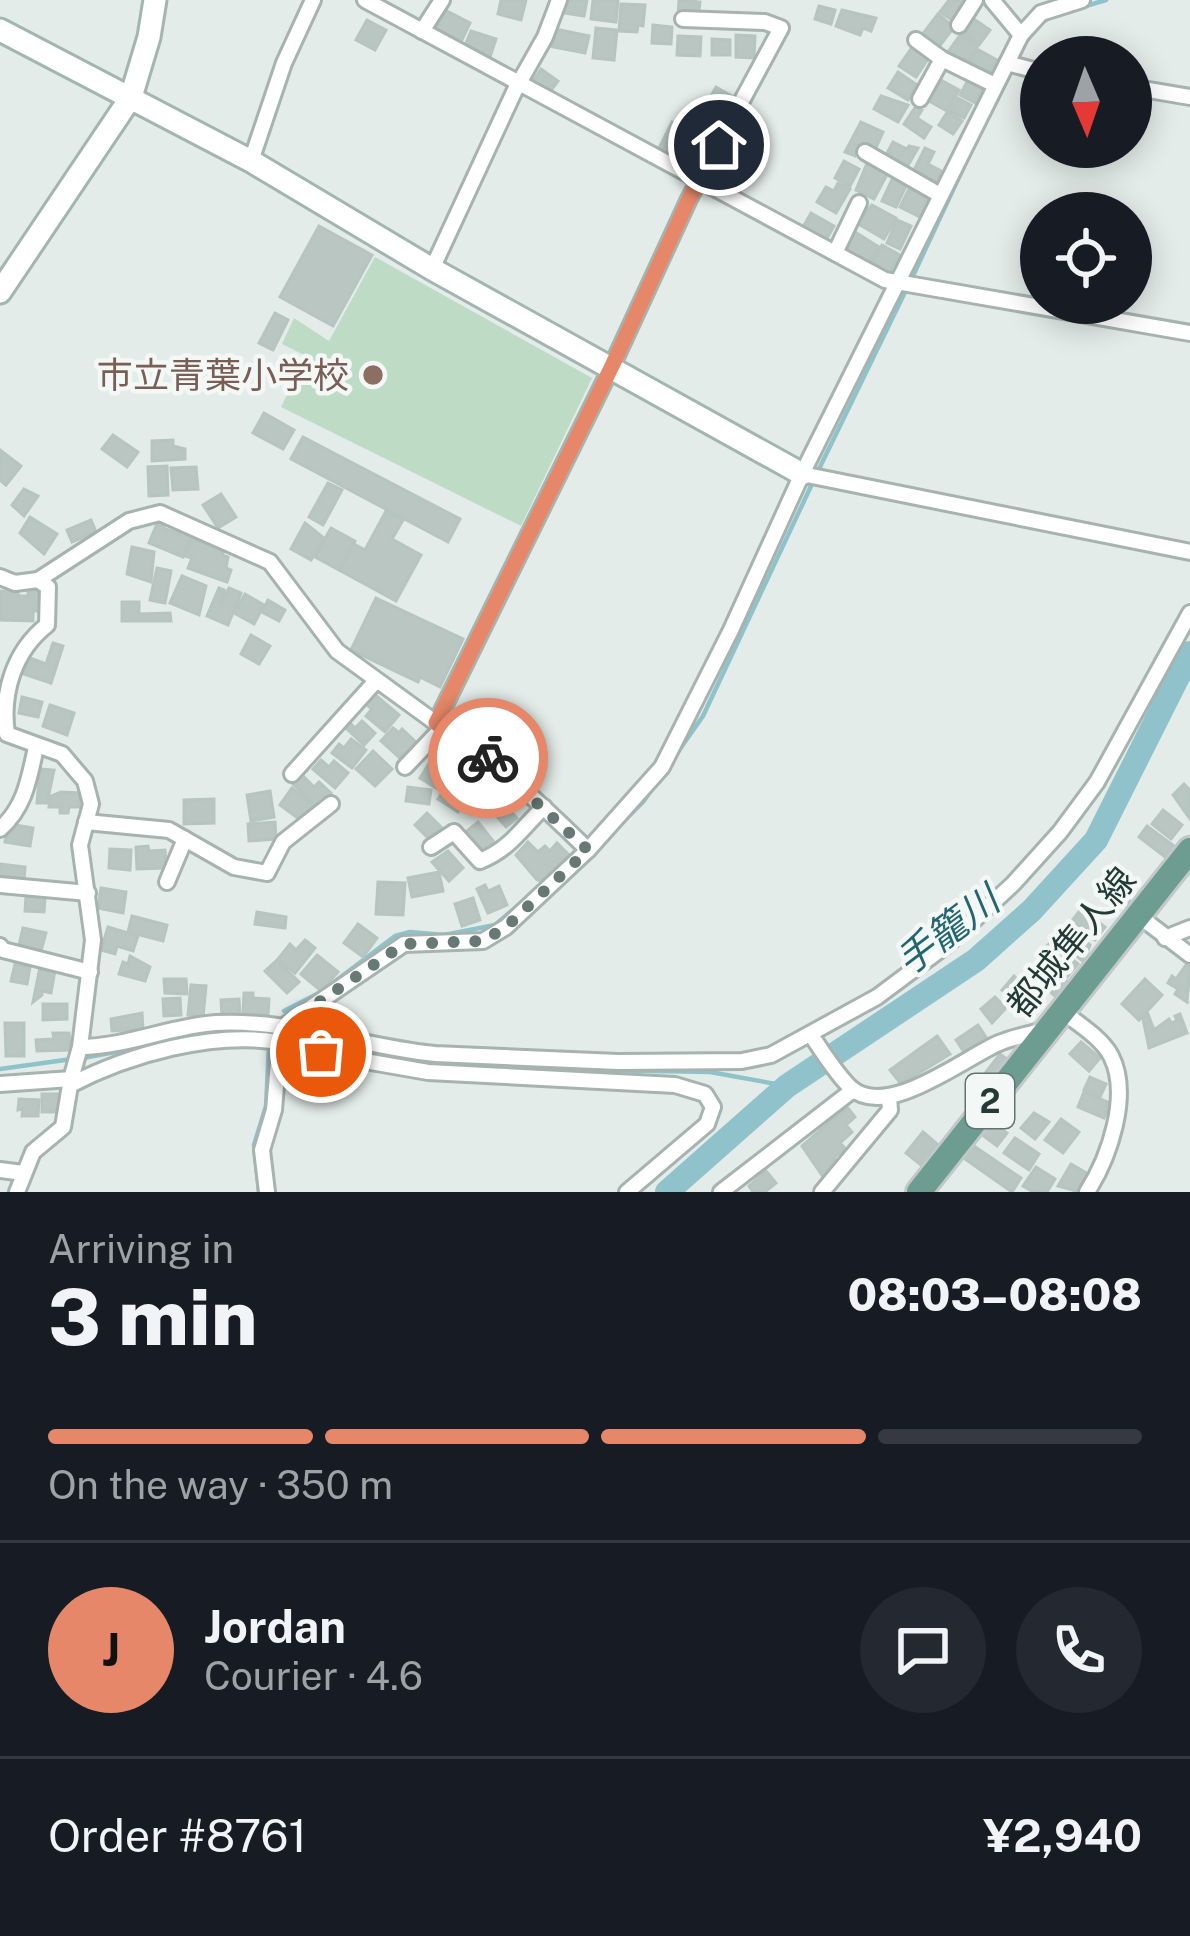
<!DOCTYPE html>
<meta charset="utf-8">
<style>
body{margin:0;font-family:"Public Sans","Noto Sans JP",sans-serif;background:#242831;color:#f1f3f6;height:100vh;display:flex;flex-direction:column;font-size:45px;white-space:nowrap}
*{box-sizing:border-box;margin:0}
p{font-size:39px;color:#9ea1a6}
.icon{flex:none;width:66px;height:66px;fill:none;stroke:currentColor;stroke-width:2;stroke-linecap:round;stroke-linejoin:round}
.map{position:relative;height:1192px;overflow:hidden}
.panel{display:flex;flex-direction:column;background:#171b24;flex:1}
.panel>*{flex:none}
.needle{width:78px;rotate:178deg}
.tools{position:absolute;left:1020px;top:36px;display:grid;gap:24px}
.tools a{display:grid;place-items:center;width:132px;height:132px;border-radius:50%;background:#171b24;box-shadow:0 6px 30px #0003;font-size:60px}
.pin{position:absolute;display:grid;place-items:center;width:102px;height:102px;color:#fff;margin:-51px;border:6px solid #fff;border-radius:50%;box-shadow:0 3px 12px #0007}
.courier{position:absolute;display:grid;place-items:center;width:120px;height:120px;margin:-60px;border:9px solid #e58768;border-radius:50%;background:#fff;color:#222;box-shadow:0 3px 15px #0007}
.summary em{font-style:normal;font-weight:800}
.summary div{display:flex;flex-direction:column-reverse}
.summary{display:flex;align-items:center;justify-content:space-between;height:204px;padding:0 48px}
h1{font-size:78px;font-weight:800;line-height:90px}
.bar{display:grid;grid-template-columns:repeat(4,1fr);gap:18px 12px;align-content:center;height:144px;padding:0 48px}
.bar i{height:15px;border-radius:9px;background:#363941}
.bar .active{background:#e58768}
.bar p{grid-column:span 4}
.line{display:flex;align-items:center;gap:30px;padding:0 48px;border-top:3px solid #363941}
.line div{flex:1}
.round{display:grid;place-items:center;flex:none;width:126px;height:126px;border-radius:63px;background:#242831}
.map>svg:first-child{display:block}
</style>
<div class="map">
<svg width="1190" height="1192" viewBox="0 0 1190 1192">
<rect width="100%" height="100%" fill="#e3ece8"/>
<path fill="#bedbc6" d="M375,257L592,378L521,526L281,407L306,356L282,344L294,318L329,341Z"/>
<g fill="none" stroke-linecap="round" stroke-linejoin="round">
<g stroke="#90c2cb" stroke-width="4.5">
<path d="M1069,11L1106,0"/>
<path d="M1023,46L1039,24L1052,16"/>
<path d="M912,278L973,147"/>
<path d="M818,471L907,288"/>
<path d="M609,836L643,802L703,716L812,484"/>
<path d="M284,1011L321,992L395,936L410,932L444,935L495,925L530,895"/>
<path d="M290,1038L378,1057"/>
<path d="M183,1039L221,1032L270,1034"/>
<path d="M83,1058L154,1045"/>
<path d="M395,1060L487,1068L710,1072L787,1086"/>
<path d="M0,1069L72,1059"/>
<path d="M259,1192L254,1145L266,1106L269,1047"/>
</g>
<path stroke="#90c2cb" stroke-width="24" d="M667,1192L787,1086L976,960L1032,910L1096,840L1190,653"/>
</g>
<g fill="#b9c6c1" stroke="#b6c5bf" stroke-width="3">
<path d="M501,0H526L521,20L498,14Z"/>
<path d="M566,0H587L584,16L564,13Z"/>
<path d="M593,0H618L616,22L591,19Z"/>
<path d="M679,0L700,2L698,17L678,16Z"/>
<path d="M949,0H970L955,22L940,12Z"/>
<path d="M621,4L645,5L643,26L638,25L637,32L619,31Z"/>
<path d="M819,6L835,10L831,24L815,19Z"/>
<path d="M445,10L470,23L460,44L434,32Z"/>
<path d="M842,10L876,18L871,31L863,28L860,35L836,26Z"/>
<path d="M938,14L954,27L938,48L922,35Z"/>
<path d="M971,17L990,30L979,45L960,32Z"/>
<path d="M367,20L386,30L375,50L356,40Z"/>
<path d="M653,25L672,27L671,44L652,43Z"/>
<path d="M596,28L617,30L614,60L593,58Z"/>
<path d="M560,30L589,36L585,53L549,46L552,31Z"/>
<path d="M471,31L496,39L490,57L464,48Z"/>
<path d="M736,35L755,36L754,58L736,57Z"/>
<path d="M960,35L977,47L963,67L946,55Z"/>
<path d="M678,36L701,37L700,56L677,55Z"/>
<path d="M712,39L730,40V55H712Z"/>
<path d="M913,46L930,56L916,77L899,66Z"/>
<path d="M977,49L997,60L988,76L968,64Z"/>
<path d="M541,69L558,81L550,92L533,81Z"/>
<path d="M898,72L917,85L908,100L888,88Z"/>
<path d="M939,79L959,90L947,111L927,100Z"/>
<path d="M968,80L983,88L975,103L960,95Z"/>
<path d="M716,87L737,99L727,117L706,105Z"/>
<path d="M881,96L908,105L898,122L874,109Z"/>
<path d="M958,98L971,105L964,118L950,111Z"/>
<path d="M916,106L922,110L917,118L931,127L924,138L904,124Z"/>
<path d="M948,111L962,121L953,134L939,125Z"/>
<path d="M672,122L690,131L673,163L656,154Z"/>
<path d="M861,122L883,132L874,152L858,151L855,156L845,152Z"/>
<path d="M893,142L907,149L909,146L918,148L906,169L885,157Z"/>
<path d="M686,147L709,155L698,175L677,164Z"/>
<path d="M925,148L934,152L928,164L941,171L933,187L911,176Z"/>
<path d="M870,156L891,167L874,199L856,190Z"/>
<path d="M844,161L859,169L850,186L835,178Z"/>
<path d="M895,173L909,180L896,207L882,201Z"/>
<path d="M838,183L850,189L836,213L817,202L826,187L834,191Z"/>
<path d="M910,187L930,197L920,217L900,207Z"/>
<path d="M872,205L896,218L884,239L857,223Z"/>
<path d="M811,213L834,226L825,242L802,229Z"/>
<path d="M897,220L911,226L900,249L887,243Z"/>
<path d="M319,226L372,255L333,326L280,297Z"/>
<path d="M855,232L879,247L868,265L844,250Z"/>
<path d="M882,245L900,255L888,275L870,266Z"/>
<path d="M275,313L288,320L273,350L259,343Z"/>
<path d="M264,413L294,430L283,449L253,433Z"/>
<path d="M113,435L138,452L127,467L102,449Z"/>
<path d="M303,437L460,519L448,542L291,459Z"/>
<path d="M173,440V446L185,449V459L152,461V441Z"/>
<path d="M0,450L21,466L6,485L0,480Z"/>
<path d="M167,466L168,495L149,496L148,467Z"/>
<path d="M196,467L198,489L173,490L171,468Z"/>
<path d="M328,483L342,490L323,525L309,517Z"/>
<path d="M24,489L38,496L24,516L12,505Z"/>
<path d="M221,494L236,517L218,528L203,505Z"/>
<path d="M386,511L403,520L392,539L421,555L396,601L339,570L354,544L365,550Z"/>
<path d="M30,517L57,534L44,554L20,533Z"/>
<path d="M159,519L166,522L163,528L180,534L182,529L193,533L183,557L149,543Z"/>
<path d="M91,520L96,532L72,542L67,530Z"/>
<path d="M305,523L324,538L311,560L291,549Z"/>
<path d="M331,528L355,541L339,570L315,557Z"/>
<path d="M192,539L224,551L222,555L228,557L226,568L231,570L227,582L188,568L192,558L185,556Z"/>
<path d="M132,547L154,552L151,582L127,574Z"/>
<path d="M157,568L171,571L165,603L150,600Z"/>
<path d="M182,576L206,586L199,615L170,603Z"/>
<path d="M28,586H36L44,592V611H33V621L0,620L1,591H17L19,596H28Z"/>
<path d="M219,588L224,590L220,604L229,588L241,593L228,625L207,616Z"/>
<path d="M245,594L264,605L254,624L234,613Z"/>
<path d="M376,598L463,639L440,687L420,677L418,682L351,650Z"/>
<path d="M268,600L285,610L279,621L262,612Z"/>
<path d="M122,602H139V614L170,613L171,621H122Z"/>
<path d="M251,635L270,646L259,664L241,654Z"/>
<path d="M53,643L63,646L51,683L24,674L30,658L46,664Z"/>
<path d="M374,694L399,715L385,732L366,716L372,709L366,704Z"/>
<path d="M22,697L42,702L38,717L19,713Z"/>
<path d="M50,705L74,713L67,735L43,726Z"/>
<path d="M362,721L375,733L364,745L345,727L349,722L355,728Z"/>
<path d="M393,728L399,733L402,729L419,745L403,761L381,741Z"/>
<path d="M351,739L366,750L352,768L332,753L339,744L344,748Z"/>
<path d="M373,751L392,769L375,786L356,769Z"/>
<path d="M435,754L451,764L436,788L420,778Z"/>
<path d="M321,760L329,767L334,761L348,773L335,788L313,769Z"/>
<path d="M40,769L54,770L47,803H37Z"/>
<path d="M476,773L497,796L490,804L466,786Z"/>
<path d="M302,775L314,787L319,782L331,793L318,808L293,784Z"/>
<path d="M448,784L468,797L458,812L438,799Z"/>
<path d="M1184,784L1190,790V819L1173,795Z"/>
<path d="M408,787L431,790L429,804L406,801Z"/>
<path d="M292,788L315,806L303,822L280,805Z"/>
<path d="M270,791L274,817L251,821L247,795Z"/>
<path d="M61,792L80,793L79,807H69L68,813H60V807H49L51,796Z"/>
<path d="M214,799V823L184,824V800Z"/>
<path d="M502,802L517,818L506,827L492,811Z"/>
<path d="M1163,810L1182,825L1171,839L1152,824Z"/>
<path d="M427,813L443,829L431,841L415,825Z"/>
<path d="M275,822L276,839L249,841L248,824Z"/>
<path d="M478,822L494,842L483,851L467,831Z"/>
<path d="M15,825L33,828L30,846L5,842L8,827L14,828Z"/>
<path d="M1147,826L1178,849L1169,860L1139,837Z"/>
<path d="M528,842L538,852L545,846L550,851L557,843L569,855L542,881L537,880L516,855Z"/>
<path d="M148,846L149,851L165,850L166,868L137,869L136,847Z"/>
<path d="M110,849L131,850L130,870L109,868Z"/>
<path d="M448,851L463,868L449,881L432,862Z"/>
<path d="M0,864L25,867L24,880L0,877Z"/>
<path d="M439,872L443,891L412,897L408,878Z"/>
<path d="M1111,881L1125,889L1121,894L1130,901L1125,907L1104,890Z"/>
<path d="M378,882L405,883L403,915L376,914Z"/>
<path d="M485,885L488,891L499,886L507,905L488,913L477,889Z"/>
<path d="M101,888L126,892L123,913L98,908Z"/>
<path d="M26,896L45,897L44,912L25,911Z"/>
<path d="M473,898L480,920L462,926L455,904Z"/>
<path d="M1081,909L1105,927L1095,940L1071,922Z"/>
<path d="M257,912L286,917L285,928L255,924Z"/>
<path d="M132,916L167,925L163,941L128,932Z"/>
<path d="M358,924L377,938L363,957L344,943Z"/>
<path d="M108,927L138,936L133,951L117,946L115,954L101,950Z"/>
<path d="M23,928L46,933L41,951L19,945Z"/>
<path d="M1060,933L1069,940L1075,933L1090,945L1084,962L1055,939Z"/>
<path d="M305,940L315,948L295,973L278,959L290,944L296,950Z"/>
<path d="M1051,942L1078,964L1067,977L1041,952Z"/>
<path d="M317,955L338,972L321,991L301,974Z"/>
<path d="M130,956L150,967L145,981L119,974L123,962L128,964Z"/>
<path d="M277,960L299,982L287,993L265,971Z"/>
<path d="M41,962L56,965L51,993L42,991V995L33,1002Z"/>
<path d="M15,964L30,967L27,984L11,981Z"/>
<path d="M1186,965L1190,967L1187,1002L1175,994L1178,989L1168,983L1172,976L1176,979Z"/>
<path d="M1058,973L1071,985L1058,999L1045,987Z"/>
<path d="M1014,976L1033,994L1034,999L1026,1009L1002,990Z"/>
<path d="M164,979H186L187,994L165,993Z"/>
<path d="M1145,979L1162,995L1139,1020L1122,1004Z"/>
<path d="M191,985L206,986L203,1017L188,1015Z"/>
<path d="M244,993H253V998L269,999L268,1015L243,1014Z"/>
<path d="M995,997L1006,1008L992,1023L981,1009Z"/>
<path d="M180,998L181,1015L164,1016L163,999Z"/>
<path d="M239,999L240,1016H222L221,1000Z"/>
<path d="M43,1004H67V1019L43,1020Z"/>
<path d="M142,1013L143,1029L112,1031L111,1019Z"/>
<path d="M1148,1014L1154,1030L1169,1019L1171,1023L1177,1021L1175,1016L1180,1014L1187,1033L1149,1048L1143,1019Z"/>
<path d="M5,1023H24V1056H6Z"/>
<path d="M978,1025L988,1040L966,1055L956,1040Z"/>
<path d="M53,1033H69L70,1050L37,1051L36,1040L54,1039Z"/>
<path d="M937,1036L950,1054L901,1084L890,1070Z"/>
<path d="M1081,1042L1100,1058L1089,1071L1070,1054Z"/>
<path d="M1000,1054L1011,1062L990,1090L979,1081Z"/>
<path d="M1090,1077L1106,1084L1100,1097L1084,1090Z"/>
<path d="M1084,1092L1110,1103L1104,1118L1078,1107Z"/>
<rect x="42" y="1094" width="17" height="18"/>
<path d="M19,1099L39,1100L38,1116H22L23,1109L18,1110Z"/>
<path d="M847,1107L855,1117L846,1125L852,1132L840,1143L845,1148L834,1158L842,1168L826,1181L802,1146Z"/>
<path d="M1034,1113L1049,1122L1035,1139L1021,1128Z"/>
<path d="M1061,1119L1079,1132L1063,1153L1045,1140Z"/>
<path d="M990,1121L1007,1133L997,1146L981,1134Z"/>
<path d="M923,1132L937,1144L931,1151L937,1156L926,1169L906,1153Z"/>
<path d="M1015,1138L1039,1154L1029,1170L1004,1153Z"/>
<path d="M971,1144L1021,1178L1012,1192L962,1157Z"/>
<path d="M1071,1164L1090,1175L1080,1192L1058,1186Z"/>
<path d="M1036,1167L1055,1179L1047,1192H1033L1023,1186Z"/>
<path d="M766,1171L776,1183L765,1192H753L749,1186Z"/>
</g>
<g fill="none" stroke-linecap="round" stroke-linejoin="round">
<defs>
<g id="street">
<path d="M365,0L885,280L1190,333"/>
<path d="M992,0L1021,35"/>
<path d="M959,25L975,0"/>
<path d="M422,31L442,0"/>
<path d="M916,40L942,59L995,85"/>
<path d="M1007,63L1041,72"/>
<path d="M1131,87L1190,97"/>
<path d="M920,99L942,59"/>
<path d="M865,152L940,195"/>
<path d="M251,161L284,63L313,0"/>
<path d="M835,253L859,203"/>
<path d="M432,269L515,90L545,37L559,0"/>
<path d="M802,474L1190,552"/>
<path d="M0,577L15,583L38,580L48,587L47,625C14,651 1,693 7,734L62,754L85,781L91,804L80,845L93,940L80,1047L71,1079L0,1084"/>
<path d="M38,580L129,521L160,513L270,562L337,651L436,723"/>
<path d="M405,767L443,727"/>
<path d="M292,774L375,682"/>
<path d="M86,822L169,830L234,867L267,873L283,842L331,804"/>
<path d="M0,829C25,807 29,779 36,747"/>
<path d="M431,847L454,832L480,861C510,849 521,829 544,807"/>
<path d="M588,850C540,803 493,759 436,723L612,366L689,199L781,28L765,22L683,19"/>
<path d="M167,882L185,839"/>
<path d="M0,885L88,893"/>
<path d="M1139,916L1190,955"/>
<path d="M1165,938L1190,928"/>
<path d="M0,946L3,950L90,972"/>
<path d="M1062,1011C1077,1023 1102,1038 1111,1056C1131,1095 1109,1158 1087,1192"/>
<path d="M281,1028L404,944L483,941L506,927L588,850L662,767L731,630L802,474L1021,35L1041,13L1082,0"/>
<path d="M811,1035C823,1052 836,1074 851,1088C887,1120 964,1058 999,1043C1013,1037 1030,1034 1045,1030"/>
<path d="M279,1046L428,1072L675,1085L705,1094L713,1107L707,1124L627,1192"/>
<path d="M80,1047C126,1047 170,1026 216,1023C289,1019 363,1047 435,1054L618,1062L742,1061L771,1055L877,997L948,944L1013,884L1060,832L1097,782L1190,613"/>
<path d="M70,1085C130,1054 213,1031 279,1042"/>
<path d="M0,1170L23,1173"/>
<path d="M17,1192L33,1152L63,1127L71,1079"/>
<path d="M267,1192L262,1150L274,1110L280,1039"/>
<path d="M721,1192L853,1090"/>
<path d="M822,1192L890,1110L889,1097"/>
</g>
<g id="secondary">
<path d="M0,30L251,161L432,269L802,474"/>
<path d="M0,292L131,97L149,37L155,0"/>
</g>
<path id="primary" d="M919,1192L1190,850"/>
</defs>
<use href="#street" stroke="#a6b3af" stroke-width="20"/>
<use href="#secondary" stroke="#a2b6af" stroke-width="27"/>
<use href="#primary" stroke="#c2c8c6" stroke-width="30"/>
<use href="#street" stroke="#fff" stroke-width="14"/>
<use href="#secondary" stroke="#fff" stroke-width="21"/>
<use href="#primary" stroke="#6c9d90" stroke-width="24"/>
</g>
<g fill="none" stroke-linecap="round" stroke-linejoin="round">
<path stroke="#677974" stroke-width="12" stroke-dasharray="0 21.6" d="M321,1052L279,1046L281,1028L404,944L483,941L506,927L588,850L488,758"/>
<path stroke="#e58768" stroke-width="15" d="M488,758L436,723L612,366L689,199L719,145"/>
</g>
<circle fill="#8d6e63" stroke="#f3f8f6" stroke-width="4.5" cx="373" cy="375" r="12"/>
<g text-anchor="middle" stroke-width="9" stroke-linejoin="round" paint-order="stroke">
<rect fill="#f3f8f6" stroke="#62746f" stroke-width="3" x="966" y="1074" width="48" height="54" rx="9"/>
<g font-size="33" font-weight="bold" fill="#243b35">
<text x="990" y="1113">2</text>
</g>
<g font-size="36" fill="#785e54" stroke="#f3f8f6" text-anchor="end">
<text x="349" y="388">市立青葉小学校</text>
</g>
<g font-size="36" fill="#243b35" stroke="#f3f8f6">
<text transform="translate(1071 942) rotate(-51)" y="13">都城隼人線</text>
</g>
<g font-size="39" font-style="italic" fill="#246572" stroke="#f3f8f6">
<text transform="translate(947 930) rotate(-37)" y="14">手籠川</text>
</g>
</g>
</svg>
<div class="tools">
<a><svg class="needle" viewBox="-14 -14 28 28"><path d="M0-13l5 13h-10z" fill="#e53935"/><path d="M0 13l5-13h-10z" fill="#9ea1a6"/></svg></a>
<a><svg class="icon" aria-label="locate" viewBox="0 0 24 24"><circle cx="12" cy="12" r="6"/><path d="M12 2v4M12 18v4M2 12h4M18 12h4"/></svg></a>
</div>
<div class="pin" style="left:321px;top:1052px;background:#ea580c"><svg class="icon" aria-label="bag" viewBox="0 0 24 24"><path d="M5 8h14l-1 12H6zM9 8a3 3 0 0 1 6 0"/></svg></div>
<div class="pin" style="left:719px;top:145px;background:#1f2937"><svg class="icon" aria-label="home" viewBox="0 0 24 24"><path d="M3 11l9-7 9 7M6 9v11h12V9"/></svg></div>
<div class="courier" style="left:488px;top:758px"><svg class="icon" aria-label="bike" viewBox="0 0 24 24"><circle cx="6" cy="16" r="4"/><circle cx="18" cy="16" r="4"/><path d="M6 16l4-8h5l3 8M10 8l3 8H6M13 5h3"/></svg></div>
</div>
<section class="panel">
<div class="summary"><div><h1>3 min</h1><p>Arriving in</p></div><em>08:03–08:08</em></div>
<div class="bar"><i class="active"></i><i class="active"></i><i class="active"></i><i></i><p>On the way · 350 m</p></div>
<div class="line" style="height:216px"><b class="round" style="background:#e58768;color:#111">J</b><div><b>Jordan</b><p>Courier · 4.6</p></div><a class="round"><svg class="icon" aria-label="chat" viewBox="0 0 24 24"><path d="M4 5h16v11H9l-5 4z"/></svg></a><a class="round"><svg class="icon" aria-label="phone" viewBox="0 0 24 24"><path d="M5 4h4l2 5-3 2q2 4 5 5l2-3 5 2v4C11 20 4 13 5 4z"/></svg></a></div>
<div class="line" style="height:156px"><div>Order #8761</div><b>¥2,940</b></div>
</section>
